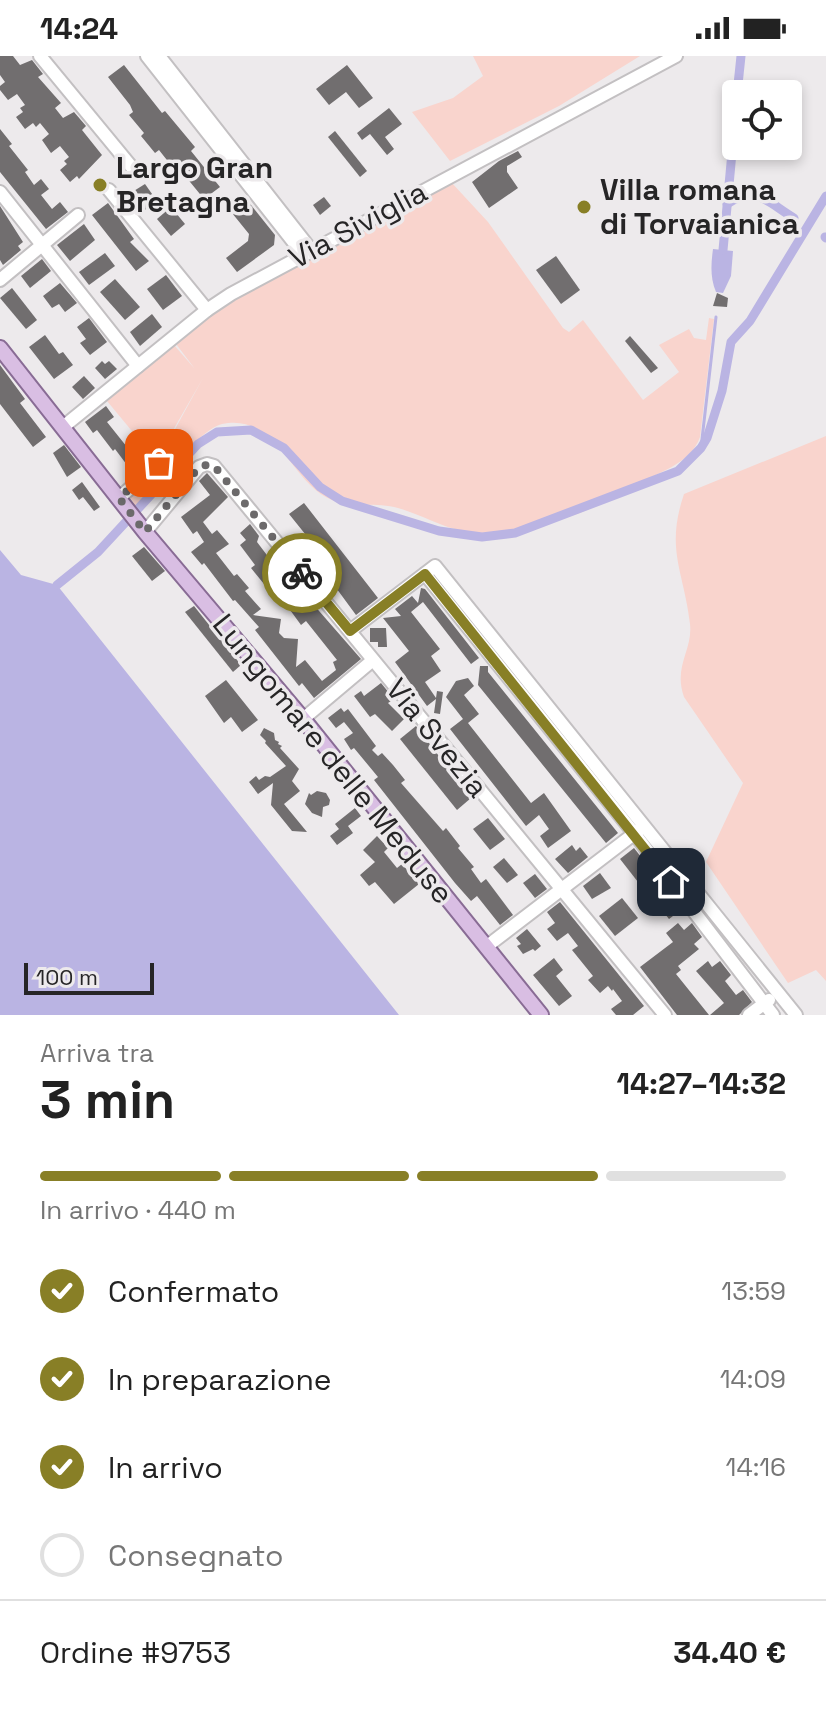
<!DOCTYPE html>
<html lang="it">
<meta charset="utf-8">
<style>
body{margin:0;font-family:"Space Grotesk",sans-serif;background:#f2f2f2;color:#222;height:100vh;display:flex;flex-direction:column;font-size:30px;white-space:nowrap}
*{box-sizing:border-box;margin:0}
p{font-size:26px;color:#767676}
.icon{flex:none;width:44px;height:44px;fill:none;stroke:currentColor;stroke-width:2;stroke-linecap:round;stroke-linejoin:round}
.map{position:relative;height:959px;overflow:hidden}
.sheet{display:flex;flex-direction:column;background:#fff;flex:1}
.sheet>*{flex:none}
.fabs{position:absolute;left:722px;top:24px;display:grid;gap:16px}
.fabs a{display:grid;place-items:center;width:80px;height:80px;border-radius:8px;background:#fff;box-shadow:0 4px 12px #0003;font-size:40px}
.scale{position:absolute;left:24px;bottom:20px;width:130px;box-sizing:border-box;padding-left:8px;border:4px solid #262526;border-top:0;font-size:22px;line-height:28px;white-space:nowrap;color:#262526;-webkit-text-stroke:6px #edeaec;paint-order:stroke}
.pin{position:absolute;display:grid;place-items:center;width:68px;height:68px;color:#fff;margin:-34px;border-radius:16px;box-shadow:0 4px 12px #0006}
.courier{position:absolute;display:grid;place-items:center;width:80px;height:80px;margin:-40px;border:6px solid #887f26;border-radius:50%;background:#fff;color:#222;box-shadow:0 2px 10px #0007}
.summary em{font-style:normal;font-weight:600}
.summary div{display:flex;flex-direction:column-reverse}
.summary{display:flex;align-items:center;justify-content:space-between;height:136px;padding:0 40px}
h1{font-size:52px;font-weight:600;line-height:60px}
.bar{display:grid;grid-template-columns:repeat(4,1fr);gap:12px 8px;align-content:center;height:96px;padding:0 40px}
.bar i{height:10px;border-radius:6px;background:#e0e0e0}
.bar .on{background:#887f26}
.bar p{grid-column:span 4}
.line{display:flex;align-items:center;gap:20px;padding:0 40px;border-top:2px solid #e0e0e0}
.line div{flex:1}
ol{padding:0 40px;list-style:none}
li{display:flex;align-items:center;gap:24px;height:88px}
li p{margin-inline-start:auto}
li .icon{padding:8px;border-radius:50%;background:#887f26;color:#fff;stroke-width:4}
li:last-child{color:#767676}
li i{width:44px;height:44px;border:4px solid #e0e0e0;border-radius:50%}
.status{display:flex;justify-content:space-between;align-items:center;height:56px;padding:0 40px;background:#fff;direction:ltr}
.status svg{height:22px;fill:currentColor}
.map>svg:first-child{display:block}
</style>
<div class="status"><b>14:24</b><svg viewBox="0 0 49 12"><path d="M0 12V9h3v3zM5 12V6h3v6zM10 12V3h3v9zM15 12V0h3v12zM26 1h20v11H26zM47 4h2v5h-2z"/></svg></div>
<div class="map">
<svg width="826" height="959" viewBox="0 0 826 959">
<rect width="100%" height="100%" fill="#edeaec"/>
<g fill="#f9d4cd">
<path d="M473,0H640L559,50L450,105L412,56L453,42L483,20Z"/>
<path d="M451,126L488,166L563,272L569,276L583,264L643,344L679,316L659,289L689,273L694,282L706,284L709,262L714,263L700,381C691,408 655,418 633,430C612,442 591,454 568,461C558,463 548,464 538,466C520,471 504,478 485,478C450,477 429,461 398,452C377,446 353,452 332,444C291,428 277,356 222,368C198,374 155,432 137,452L127,437L157,406L203,322L156,404L107,345L174,289L195,313L176,288L225,248Z"/>
<path d="M826,380V925L816,914L788,927L706,806L743,727L684,641C673,610 693,594 690,568C684,515 665,494 684,438Z"/>
</g>
<g fill="#bab4e3">
<path d="M713,193L733,195L731,220L723,237L716,236C710,222 711,208 713,193Z"/>
<path d="M0,494L21,519L57,529L399,959H0Z"/>
</g>
<g fill="none" stroke-linecap="round" stroke-linejoin="round">
<path stroke="#bab4e3" stroke-width="3" d="M701,392L716,261"/>
<g stroke="#bab4e3" stroke-width="9">
<path d="M737,38L741,0"/>
<path d="M727,148C756,128 767,146 794,162"/>
<path d="M825,181L826,182"/>
<path d="M723,194L736,53"/>
<path d="M57,529L98,496L198,388L217,376L251,374L284,392L320,431L342,445L439,475L482,481L515,477L678,415L701,392L707,382L722,335L731,286L750,265L826,140"/>
</g>
</g>
<g fill="#716e6f">
<path d="M0,0H13L20,9L32,4L43,18L38,21L61,47L55,52L63,62L74,56L86,70L82,74L102,99L79,123L77,120L70,126L60,114L67,108L64,105L69,101L60,90L51,97L42,84L49,78L40,67L36,71L33,67L25,73L16,61L23,56L20,52L25,49L17,38L8,44L0,34V30L5,26L0,19Z"/>
<path d="M124,9L162,57L165,55L195,91L191,95L220,131L204,143L177,110L174,113L159,94L155,97L141,80L144,77L129,59L133,56L130,49L108,21Z"/>
<path d="M347,9L373,42L359,52L346,36L329,49L316,33Z"/>
<path d="M389,52L402,68L385,81L394,93L387,99L370,78L362,84L357,77Z"/>
<path d="M0,73L12,88L9,90L28,114L25,116L34,129L41,123L49,133L41,139L52,153L60,146L68,156L46,173L0,116Z"/>
<path d="M335,75L367,115L360,121L328,81Z"/>
<path d="M518,95L522,101L507,110V116L518,132L489,152L472,126L499,105Z"/>
<path d="M145,128L157,145L142,156L129,138Z"/>
<path d="M324,141L331,150L320,159L313,149Z"/>
<path d="M247,144L275,179L274,189L237,216L226,202L248,185L249,178L232,157Z"/>
<path d="M108,147L134,183L130,186L149,205L136,215L92,159Z"/>
<path d="M0,150L23,186L18,190L21,194L3,209L0,204Z"/>
<path d="M171,151L185,168L171,180L157,163Z"/>
<path d="M84,168L95,184L70,205L57,189Z"/>
<path d="M105,197L115,210L89,229L79,216Z"/>
<path d="M556,200L580,234L561,248L536,214Z"/>
<path d="M42,203L51,215L30,232L21,220Z"/>
<path d="M166,219L182,240L163,254L147,233Z"/>
<path d="M115,223L140,251L125,264L100,236Z"/>
<path d="M60,227L77,247L65,256L59,248L52,252L43,240Z"/>
<path d="M12,232L37,264L26,273L0,242Z"/>
<path d="M717,237L728,242L727,251L713,250Z"/>
<path d="M152,258L162,271L140,290L130,276Z"/>
<path d="M89,262L107,286L90,299L80,287L86,283L77,271Z"/>
<path d="M45,279L59,298L63,296L73,309L54,323L29,291Z"/>
<path d="M630,280L658,312L651,317L625,285Z"/>
<path d="M102,305L105,308L109,305L117,313L105,323L95,312Z"/>
<path d="M0,309L25,343L20,347L46,381L33,391L0,348Z"/>
<path d="M84,320L95,332L83,343L72,331Z"/>
<path d="M106,350L114,361L107,366L131,396L139,390L149,404L133,417L115,393L113,395L97,374L93,377L85,366Z"/>
<path d="M64,389L81,411L67,421L53,397Z"/>
<path d="M207,417L228,441L203,466L212,478L217,474L229,488L216,497L234,520L237,518L249,532L245,535L261,553L253,559L281,563L279,577L284,582L298,583L296,611L305,604L322,625L336,614L333,606L337,604L306,565L301,569L277,536L292,524L361,603L314,642L302,627L299,630L255,574L259,571L235,544L233,545L204,507L202,509L191,496L204,486L197,475L193,478L181,461L210,439L199,425Z"/>
<path d="M82,426L100,451L94,455L83,441L79,444L72,434Z"/>
<path d="M304,447L378,542L356,559L320,510L326,504L289,458Z"/>
<path d="M250,468L259,480L257,486L279,515L264,528L251,512L255,509L240,489L246,484L240,477Z"/>
<path d="M144,491L165,515L152,525L132,500Z"/>
<path d="M421,532L425,533L479,602L471,608L423,546L411,556L440,593L431,600L441,615L425,626L436,642L437,635L443,636L440,658L434,657L436,643L427,650L395,606L409,595L383,562L401,560L395,553L412,540L418,547Z"/>
<path d="M194,550L241,609L233,616L185,556Z"/>
<path d="M370,572H386L387,591H378V586H370Z"/>
<path d="M480,610H488V616L618,777L606,787L478,629Z"/>
<path d="M468,622L474,630L464,639L479,658L468,667L531,747L544,737L571,775L548,792L540,780L549,773L539,759L526,770L450,673L463,663L446,641L456,625Z"/>
<path d="M226,624L258,664L242,676L231,661L224,667L205,640Z"/>
<path d="M381,627L394,643L388,647L404,663L392,675L375,658L370,661L354,640L361,635L364,640Z"/>
<path d="M341,652L344,656L348,653L376,690L372,694L378,700L382,697L393,709L405,724L401,727L443,775L446,772L460,790L458,792L474,811L471,813L481,827L486,823L513,859L500,869L477,840L471,845L455,827L374,724L378,721L354,692L351,694L344,683L353,677L344,666L336,672L328,662Z"/>
<path d="M416,670L471,742L457,754L400,683Z"/>
<path d="M264,672L274,677L275,684L279,686L278,688L282,690L280,692L299,713L292,725L300,735L284,748L307,776L292,775L271,749L273,727L258,738L249,726L256,720L259,724L265,720L270,721L286,710L265,687L266,685L260,679Z"/>
<path d="M317,735L326,737L330,744L329,749L323,751L322,761L312,757L305,748L309,737L311,739Z"/>
<path d="M355,752L361,760L348,770L353,777L337,789L330,780L339,773L335,768Z"/>
<path d="M488,762L505,783L490,794L473,773Z"/>
<path d="M377,780L388,792L384,796L397,812L402,808L419,828L394,848L375,826L369,830L360,819L375,806L363,794Z"/>
<path d="M572,789L576,795L580,791L588,801L568,817L555,803Z"/>
<path d="M634,792L652,815L638,826L620,803Z"/>
<path d="M504,802L518,819L507,827L493,811Z"/>
<path d="M600,817L611,832L592,843L583,830Z"/>
<path d="M535,818L547,833L535,842L523,827Z"/>
<path d="M663,830L681,854L669,863L651,840Z"/>
<path d="M622,842L638,862L615,880L599,860Z"/>
<path d="M560,846L644,950L633,959H616L611,953L622,945L613,933L612,935L608,930L600,937L588,924L593,920L572,894L578,890L568,877L557,885L547,873L555,867L547,856Z"/>
<path d="M678,867L684,874L692,867L702,881L694,888L699,893L678,910L681,914L676,918L709,959H677L640,911L673,886L666,877Z"/>
<path d="M527,873L541,890L535,895L533,893L523,898L517,890L521,888L516,882Z"/>
<path d="M554,902L563,914L556,920L572,940L559,950L533,919Z"/>
<path d="M708,905L712,911L720,905L731,919L725,925L736,939L743,934L752,946L739,959H710L724,947L696,915Z"/>
</g>
<g fill="none" stroke-linecap="round" stroke-linejoin="round">
<defs>
<g id="minor">
<path d="M40,0L134,114"/>
<path d="M147,0L303,198"/>
<path d="M159,0L311,194"/>
<path d="M109,134L207,254"/>
<path d="M0,136L138,310"/>
<path d="M0,224L78,159"/>
<path d="M63,371L207,254L231,238L676,0"/>
<path d="M119,442L159,407"/>
<path d="M145,476L199,411L207,408L214,410L665,959"/>
<path d="M425,518L634,777L773,959"/>
<path d="M350,575L435,510L796,959"/>
<path d="M303,663L373,604"/>
<path d="M486,891L639,774"/>
<path d="M749,959L769,944"/>
</g>
<path id="major" d="M0,292L145,476L303,663L541,959"/>
</defs>
<use href="#minor" stroke="#c3c0c2" stroke-width="16"/>
<use href="#major" stroke="#896c95" stroke-width="18"/>
<use href="#minor" stroke="#fff" stroke-width="12"/>
<use href="#major" stroke="#d9bee3" stroke-width="14"/>
</g>
<g fill="none" stroke-linecap="round" stroke-linejoin="round">
<path stroke="#6c6a6b" stroke-width="8" stroke-dasharray="0 14.4" d="M159,407L119,442L145,476L199,411L210,408L215,411L302,517"/>
<path stroke="#887f26" stroke-width="10" d="M302,517L350,575L425,518L671,826"/>
</g>
<g fill="#887f26" stroke="#edeaec" stroke-width="3">
<circle cx="100" cy="129" r="8"/>
<circle cx="584" cy="151" r="8"/>
</g>
<g text-anchor="middle" stroke-width="7" stroke-linejoin="round" paint-order="stroke">
<g font-size="30" font-weight="bold" fill="#262526" stroke="#edeaec" text-anchor="start">
<text x="116" y="122">Largo Gran<tspan x="116" dy="34">Bretagna</tspan></text>
<text x="600" y="144">Villa romana<tspan x="600" dy="34">di Torvaianica</tspan></text>
</g>
<g font-size="30" fill="#262526" stroke="#edeaec">
<text transform="translate(358 169) rotate(-28)" y="10">Via Siviglia</text>
<text transform="translate(437 682) rotate(51)" y="10">Via Svezia</text>
<text transform="translate(333 703) rotate(51)" y="10">Lungomare delle Meduse</text>
</g>
</g>
</svg>
<div class="fabs">
<a><svg class="icon" aria-label="locate" viewBox="0 0 24 24"><circle cx="12" cy="12" r="6"/><path d="M12 2v4M12 18v4M2 12h4M18 12h4"/></svg></a>
</div>
<div class="scale">100 m</div>
<div class="pin" style="left:159px;top:407px;background:#ea580c"><svg class="icon" aria-label="bag" viewBox="0 0 24 24"><path d="M5 8h14l-1 12H6zM9 8a3 3 0 0 1 6 0"/></svg></div>
<div class="pin" style="left:671px;top:826px;background:#1f2937"><svg class="icon" aria-label="home" viewBox="0 0 24 24"><path d="M3 11l9-7 9 7M6 9v11h12V9"/></svg></div>
<div class="courier" style="left:302px;top:517px"><svg class="icon" aria-label="bike" viewBox="0 0 24 24"><circle cx="6" cy="16" r="4"/><circle cx="18" cy="16" r="4"/><path d="M6 16l4-8h5l3 8M10 8l3 8H6M13 5h3"/></svg></div>
</div>
<section class="sheet">
<div class="summary"><div><h1>3 min</h1><p>Arriva tra</p></div><em>14:27–14:32</em></div>
<div class="bar"><i class="on"></i><i class="on"></i><i class="on"></i><i></i><p>In arrivo · 440 m</p></div>
<ol>
<li><svg class="icon" aria-label="check" viewBox="0 0 24 24"><path d="M5 12l5 5 9-10"/></svg>Confermato<p>13:59</p></li>
<li><svg class="icon" aria-label="check" viewBox="0 0 24 24"><path d="M5 12l5 5 9-10"/></svg>In preparazione<p>14:09</p></li>
<li><svg class="icon" aria-label="check" viewBox="0 0 24 24"><path d="M5 12l5 5 9-10"/></svg>In arrivo<p>14:16</p></li>
<li><i></i>Consegnato</li>
</ol>
<div class="line" style="height:104px"><div>Ordine #9753</div><b>34.40 €</b></div>
</section>
